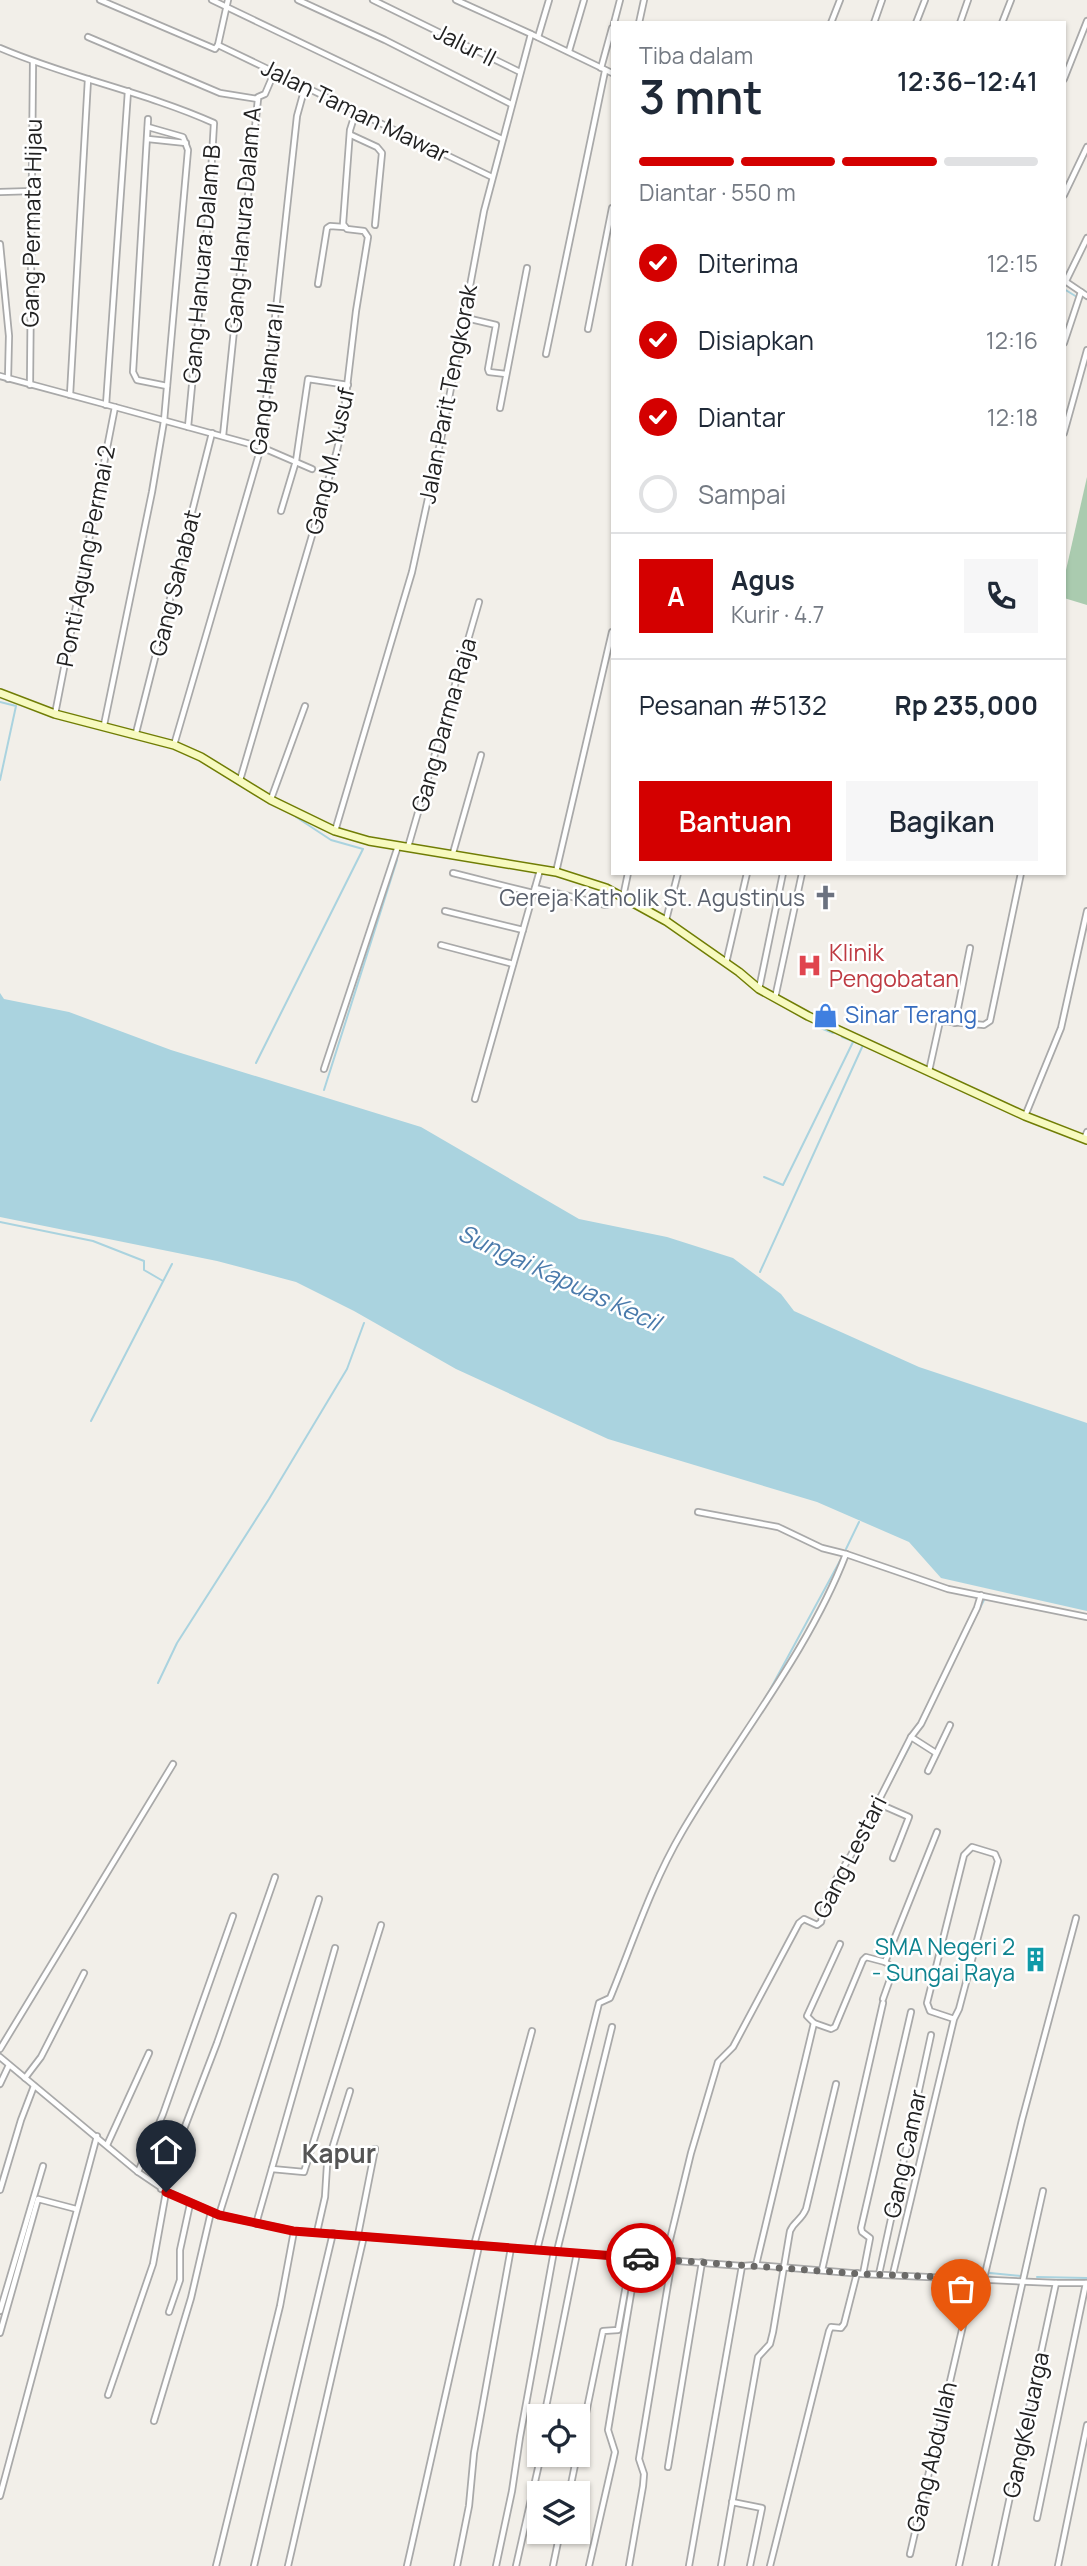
<!DOCTYPE html>
<html lang="id">
<meta charset="utf-8">
<style>
body{margin:0;font-family:Manrope,sans-serif;background:#f6f6f7;color:#1f2937;height:100vh;display:flex;flex-direction:column;font-size:26px;white-space:nowrap}
*{box-sizing:border-box;margin:0}
p{font-size:23px;color:#747a83}
.icon{flex:none;width:38px;height:38px;fill:none;stroke:currentColor;stroke-width:2;stroke-linecap:round;stroke-linejoin:round}
.map{position:relative;flex:1;overflow:hidden}
.side{position:absolute;left:611px;top:21px;width:455px;height:854px;display:flex;flex-direction:column;background:#fff;border-radius:0px;box-shadow:0 2px 5px #0004}
.side>*{flex:none}
.tools{position:absolute;left:527px;top:2404px;display:grid;gap:14px}
.tools a{display:grid;place-items:center;width:63px;height:63px;border-radius:0px;background:#fff;box-shadow:0 2px 5px #0004;font-size:35px}
.pin{position:absolute;display:grid;place-items:center;width:60px;height:60px;color:#fff;margin:-72px -30px;border-radius:50% 50% 50% 0;rotate:-45deg;box-shadow:0 0 7px #0007}
.pin .icon{rotate:45deg}
.courier{position:absolute;display:grid;place-items:center;width:70px;height:70px;margin:-35px;border:5px solid #d40000;border-radius:50%;background:#fff;color:#222;box-shadow:0 2px 9px #0007}
.overview em{font-style:normal;font-weight:600}
.overview div{display:flex;flex-direction:column-reverse}
.overview{display:flex;align-items:center;justify-content:space-between;height:119px;padding:0 28px}
h1{font-size:46px;font-weight:600;line-height:52px}
.bar{display:grid;grid-template-columns:repeat(4,1fr);gap:10px 7px;align-content:center;height:84px;padding:0 28px}
.bar i{height:9px;border-radius:5px;background:#e0e1e3}
.bar .active{background:#d40000}
.bar p{grid-column:span 4}
.line{display:flex;align-items:center;gap:18px;padding:0 28px;border-top:2px solid #e0e1e3}
.line div{flex:1}
.round{display:grid;place-items:center;flex:none;width:74px;height:74px;border-radius:0px;background:#f6f6f7}
ol{padding:0 28px;list-style:none}
li{display:flex;align-items:center;gap:21px;height:77px}
li p{margin-inline-start:auto}
li .icon{padding:7px;border-radius:50%;background:#d40000;color:#fff;stroke-width:4}
li:last-child{color:#747a83}
li i{width:38px;height:38px;border:4px solid #e0e1e3;border-radius:50%}
.action{display:flex;gap:14px;margin-top:auto;padding:14px 28px}
.action a{flex:1;height:80px;border-radius:0px;background:#d40000;color:#fff;font-size:28px;font-weight:600;line-height:80px;text-align:center}
.action a+a{background:#f6f6f7;color:#1f2937}
.map>svg:first-child{display:block}
</style>
<div class="map">
<svg width="1087" height="2566" viewBox="0 0 1087 2566">
<rect width="100%" height="100%" fill="#f2efe9"/>
<path fill="#aacbaf" d="M1087,477V605L1064,598V579Z"/>
<path fill="#aad3df" d="M0,993L4,999L69,1012L171,1050L421,1127L579,1219L667,1237L733,1258L781,1294L794,1311L919,1367L1087,1423V1611L941,1578L909,1542L817,1502L608,1439L456,1369L354,1311L296,1282L217,1261L0,1217Z"/>
<g fill="none" stroke-linecap="round" stroke-linejoin="round">
<g stroke="#aad3df" stroke-width="2">
<path d="M1064,289L1077,297"/>
<path d="M0,702L16,706L0,780"/>
<path d="M818,1027L833,1033"/>
<path d="M256,1063L363,849L331,840L296,817"/>
<path d="M324,1090L397,860"/>
<path d="M764,1177L783,1185L853,1042"/>
<path d="M0,1222L93,1241L144,1261V1270L163,1281"/>
<path d="M760,1272L863,1045L842,1037"/>
<path d="M91,1421L172,1264"/>
<path d="M846,1549L859,1522"/>
<path d="M953,1662L984,1600"/>
<path d="M158,1683L177,1643L269,1499L347,1369L364,1323"/>
<path d="M765,1699L841,1559"/>
<path d="M887,1789L911,1744"/>
<path d="M652,1888L658,1872"/>
<path d="M990,2273L1021,2276"/>
<path d="M1037,2277L1087,2278"/>
</g>
<defs>
<g id="minor">
<path d="M100,0L215,49L218,45L228,0"/>
<path d="M212,0L502,139"/>
<path d="M298,0L385,40L511,104"/>
<path d="M373,0L520,72"/>
<path d="M614,23L620,0"/>
<path d="M639,23L644,0"/>
<path d="M831,23L840,0"/>
<path d="M874,23L882,0"/>
<path d="M916,23L925,0"/>
<path d="M960,23L968,0"/>
<path d="M1002,23L1011,0"/>
<path d="M531,34L612,73"/>
<path d="M88,37L220,93L258,99L223,436"/>
<path d="M538,37L549,0"/>
<path d="M218,45L492,177"/>
<path d="M0,48C70,78 145,92 214,123L209,208L188,427"/>
<path d="M569,51L584,0"/>
<path d="M601,68L612,28"/>
<path d="M1064,79L1087,21"/>
<path d="M258,97L265,94L274,73"/>
<path d="M148,119L133,372L137,380L167,386"/>
<path d="M351,135L377,147L382,153L375,225"/>
<path d="M148,139L186,143"/>
<path d="M0,192L33,191"/>
<path d="M1064,195L1087,147"/>
<path d="M0,244L9,336L8,379"/>
<path d="M1065,281L1087,296"/>
<path d="M1066,281L1087,238"/>
<path d="M318,284L327,228L330,226L344,227"/>
<path d="M462,317L496,325L488,369L489,372L506,374"/>
<path d="M588,329L612,208"/>
<path d="M1064,343L1081,292"/>
<path d="M546,354L605,71"/>
<path d="M0,376L115,407L55,714"/>
<path d="M30,385L33,62"/>
<path d="M70,395L88,79"/>
<path d="M106,405L128,91"/>
<path d="M115,407L261,447L312,469"/>
<path d="M500,408L527,268"/>
<path d="M1064,433L1087,350"/>
<path d="M281,511L296,461L308,379L348,385"/>
<path d="M104,725L152,492L164,421L188,150L183,137L148,127"/>
<path d="M136,733L212,433"/>
<path d="M174,745L261,447L297,116L305,87"/>
<path d="M240,780L336,454L342,429L356,311L368,237L364,231L347,229L343,224L350,130L356,111"/>
<path d="M271,799L305,706"/>
<path d="M335,831L412,572L444,425L484,211L531,34L456,0"/>
<path d="M408,847L479,602"/>
<path d="M453,853L481,755"/>
<path d="M556,872L612,632"/>
<path d="M453,873L533,893"/>
<path d="M535,888L606,905"/>
<path d="M623,897L628,873"/>
<path d="M445,911L523,930"/>
<path d="M666,920L678,873"/>
<path d="M441,945L513,964"/>
<path d="M726,963L747,873"/>
<path d="M759,989L783,873"/>
<path d="M775,998L802,873"/>
<path d="M955,1023L970,948"/>
<path d="M324,1069L398,846"/>
<path d="M929,1071L940,1021L984,1025L990,1021L1021,873"/>
<path d="M475,1099L540,870"/>
<path d="M1025,1116L1061,1028L1087,911"/>
<path d="M1084,1139L1087,1132"/>
<path d="M698,1512L778,1527L822,1548L846,1554"/>
<path d="M911,1737L936,1753"/>
<path d="M928,1771L950,1725"/>
<path d="M877,1803L909,1817L893,1858"/>
<path d="M885,1962L937,1832"/>
<path d="M814,2023L831,2029L835,2027L863,1960L866,1957L885,1962L894,1968L883,1999"/>
<path d="M0,2049L173,1764"/>
<path d="M0,2057L138,2172L169,2193L219,2215L294,2231L742,2266L756,2265L863,2274L1056,2283H1087"/>
<path d="M25,2078L41,2057L84,1973"/>
<path d="M0,2084L9,2065"/>
<path d="M107,2145L149,2053"/>
<path d="M272,2169L304,2172L381,1925"/>
<path d="M138,2172L163,2114L233,1916"/>
<path d="M161,2189L217,2043L275,1877"/>
<path d="M0,2190L21,2120L34,2086"/>
<path d="M219,2215L319,1899"/>
<path d="M256,2224L335,1948"/>
<path d="M317,2232L325,2197L327,2165L350,2091"/>
<path d="M358,2235L375,2149"/>
<path d="M474,2245L532,2031"/>
<path d="M537,2250L599,2003L610,1998C633,1942 651,1885 682,1832C735,1741 808,1653 846,1554L948,1589L1087,1617"/>
<path d="M557,2251L612,2027"/>
<path d="M665,2260L691,2153L718,2062L733,2047L799,1923L804,1919L817,1925L821,1922L826,1900L835,1881L851,1855L911,1737L921,1724L977,1608L981,1595"/>
<path d="M756,2265L814,2023L807,2016L840,1944"/>
<path d="M822,2270L883,2003"/>
<path d="M863,2274L870,2238L862,2232L861,2228L911,2012"/>
<path d="M879,2274L931,2035"/>
<path d="M893,2274L954,2019L959,2009L998,1861L995,1854L972,1847L964,1855L927,2003L930,2011L954,2019"/>
<path d="M984,2278L1022,2120L1076,1918"/>
<path d="M0,2311L43,2166"/>
<path d="M169,2312L180,2280V2250L190,2204"/>
<path d="M0,2333L38,2199L76,2209"/>
<path d="M108,2395L153,2264L166,2192"/>
<path d="M544,2417L577,2253"/>
<path d="M154,2421L191,2298L211,2212"/>
<path d="M578,2452L603,2331L618,2330L631,2257"/>
<path d="M668,2467L702,2262"/>
<path d="M569,2494L577,2455"/>
<path d="M0,2496L97,2136"/>
<path d="M732,2502L762,2508L750,2566"/>
<path d="M1037,2518L1086,2283"/>
<path d="M910,2554L974,2278"/>
<path d="M216,2566L280,2306L294,2231"/>
<path d="M254,2566L333,2233"/>
<path d="M288,2566L364,2236"/>
<path d="M407,2566L479,2246"/>
<path d="M457,2566L469,2506L474,2453L511,2248"/>
<path d="M496,2566L512,2491L520,2437L554,2251"/>
<path d="M516,2566L541,2455"/>
<path d="M553,2566L560,2532"/>
<path d="M589,2566L615,2452L608,2430L637,2258"/>
<path d="M629,2566L643,2486L644,2474L639,2459L672,2260"/>
<path d="M689,2566L742,2266"/>
<path d="M721,2566L758,2357L770,2344L773,2332L790,2231C794,2221 801,2221 806,2209L836,2084"/>
<path d="M770,2566L829,2331L831,2327L841,2328L844,2324L857,2273"/>
<path d="M959,2566L1043,2191"/>
<path d="M995,2566L1056,2283"/>
<path d="M1058,2566L1087,2425"/>
</g>
<path id="secondary" d="M0,693L55,714L174,745L201,757L271,800L335,831L369,841L556,872L606,888L666,921L739,972L759,989L808,1016L1025,1116L1087,1140"/>
</defs>
<use href="#minor" stroke="#a9a9a9" stroke-width="8"/>
<use href="#secondary" stroke="#707d05" stroke-width="10"/>
<use href="#minor" stroke="#fff" stroke-width="4.5"/>
<use href="#secondary" stroke="#f7fabf" stroke-width="7"/>
</g>
<g fill="none" stroke-linecap="round" stroke-linejoin="round">
<path stroke="#6b6a68" stroke-width="7" stroke-dasharray="0 12.6" d="M641,2258L863,2274L974,2278L961,2331"/>
<path stroke="#d40000" stroke-width="9" d="M166,2192L219,2215L293,2231L641,2258"/>
</g>
<defs>
<symbol id="church-bare" viewBox="-9 -9 18 18"><path d="M-1.2-6h2.4v3.5h3.3v2.4h-3.3V6h-2.4V-.1h-3.3v-2.4h3.3Z" fill="#6b7280" stroke="#fff" stroke-width="2.5" paint-order="stroke"/></symbol>
<symbol id="hospital-bare" viewBox="-9 -9 18 18"><path d="M-5-5h3v3.5h4V-5h3V5h-3V1.5h-4V5h-3Z" fill="#e0444e" stroke="#fff" stroke-width="2.5" paint-order="stroke"/></symbol>
<symbol id="shop-bare" viewBox="-9 -9 18 18"><path d="M-5-2.5h2.3a2.7 3.5 0 0 1 5.4 0H5L5.5 6h-11ZM-1.5-2.5h3a1.5 2.3 0 0 0-3 0Z" fill="#3f7fe0" stroke="#fff" stroke-width="2.5" paint-order="stroke"/></symbol>
<symbol id="building-bare" viewBox="-9 -9 18 18"><path d="M-4-6H4V6H1V3H-1V6H-4ZM-2.5-4.3h1.7v1.8h-1.7ZM.8-4.3h1.7v1.8H.8ZM-2.5-1h1.7V.8h-1.7ZM.8-1h1.7V.8H.8Z" fill="#0f9aa8" stroke="#fff" stroke-width="2.5" paint-order="stroke"/></symbol>
</defs>
<g fill-rule="evenodd">
<use href="#church-bare" x="808" y="880" width="35" height="35"/>
<use href="#hospital-bare" x="792" y="948" width="35" height="35"/>
<use href="#shop-bare" x="808" y="998" width="35" height="35"/>
<use href="#building-bare" x="1018" y="1942" width="35" height="35"/>
</g>
<g text-anchor="middle" stroke-width="5" stroke-linejoin="round" paint-order="stroke">
<g font-size="23" fill="#222" stroke="#fff">
<text transform="translate(465 45) rotate(27)" y="8">Jalur II</text>
<text transform="translate(355 111) rotate(26)" y="8">Jalan Taman Mawar</text>
<text transform="translate(243 220) rotate(-85)" y="8">Gang Hanura Dalam A</text>
<text transform="translate(32 223) rotate(-89)" y="8">Gang Permata Hijau</text>
<text transform="translate(202 264) rotate(-85)" y="8">Gang Hanuara Dalam B</text>
<text transform="translate(267 379) rotate(-83)" y="8">Gang Hanura II</text>
<text transform="translate(448 394) rotate(-79)" y="8">Jalan Parit Tengkorak</text>
<text transform="translate(330 461) rotate(-77)" y="8">Gang M. Yusuf</text>
<text transform="translate(86 556) rotate(-79)" y="8">Ponti Agung Permai 2</text>
<text transform="translate(175 583) rotate(-76)" y="8">Gang Sahabat</text>
<text transform="translate(444 725) rotate(-74)" y="8">Gang Darma Raja</text>
<text transform="translate(850 1857) rotate(-63)" y="8">Gang Lestari</text>
<text transform="translate(905 2154) rotate(-78)" y="8">Gang Camar</text>
<text transform="translate(1026 2425) rotate(-78)" y="8">GangKeluarga</text>
<text transform="translate(932 2457) rotate(-77)" y="8">Gang Abdullah</text>
</g>
<g font-size="23" fill="#5b616d" stroke="#fff" text-anchor="end">
<text x="805" y="906">Gereja Katholik St. Agustinus</text>
</g>
<g font-size="23" fill="#be3a42" stroke="#fff" text-anchor="start">
<text x="829" y="961">Klinik<tspan x="829" dy="26">Pengobatan</tspan></text>
</g>
<g font-size="23" fill="#366cbe" stroke="#fff" text-anchor="start">
<text x="845" y="1023">Sinar Terang</text>
</g>
<g font-size="23" fill="#0d838f" stroke="#fff" text-anchor="end">
<text x="1015" y="1955">SMA Negeri 2<tspan x="1015" dy="26">- Sungai Raya</tspan></text>
</g>
<g font-size="24" font-style="italic" fill="#4a7aab" stroke="#fff">
<text transform="translate(559 1278) rotate(25)" y="8">Sungai Kapuas Kecil</text>
</g>
<g font-size="26" font-weight="bold" fill="#555" stroke="#fff">
<text x="339" y="2163">Kapur</text>
</g>
</g>
</svg>
<div class="tools">
<a><svg class="icon" aria-label="locate" viewBox="0 0 24 24"><circle cx="12" cy="12" r="6"/><path d="M12 2v4M12 18v4M2 12h4M18 12h4"/></svg></a>
<a><svg class="icon" aria-label="layers" viewBox="0 0 24 24"><path d="M12 4l9 5-9 5-9-5zM3 14l9 5 9-5"/></svg></a>
</div>
<div class="pin" style="left:961px;top:2331px;background:#ea580c"><svg class="icon" aria-label="bag" viewBox="0 0 24 24"><path d="M5 8h14l-1 12H6zM9 8a3 3 0 0 1 6 0"/></svg></div>
<div class="pin" style="left:166px;top:2192px;background:#1f2937"><svg class="icon" aria-label="home" viewBox="0 0 24 24"><path d="M3 11l9-7 9 7M6 9v11h12V9"/></svg></div>
<div class="courier" style="left:641px;top:2258px"><svg class="icon" aria-label="car" viewBox="0 0 24 24"><path d="M5 17H2v-5l4-1 3-4h7l3 4 3 1v5h-3M9 17h6M6 11h13"/><circle cx="7" cy="17" r="2"/><circle cx="17" cy="17" r="2"/></svg></div>
<section class="side">
<div class="overview"><div><h1>3 mnt</h1><p>Tiba dalam</p></div><em>12:36–12:41</em></div>
<div class="bar"><i class="active"></i><i class="active"></i><i class="active"></i><i></i><p>Diantar · 550 m</p></div>
<ol>
<li><svg class="icon" aria-label="check" viewBox="0 0 24 24"><path d="M5 12l5 5 9-10"/></svg>Diterima<p>12:15</p></li>
<li><svg class="icon" aria-label="check" viewBox="0 0 24 24"><path d="M5 12l5 5 9-10"/></svg>Disiapkan<p>12:16</p></li>
<li><svg class="icon" aria-label="check" viewBox="0 0 24 24"><path d="M5 12l5 5 9-10"/></svg>Diantar<p>12:18</p></li>
<li><i></i>Sampai</li>
</ol>
<div class="line" style="height:126px"><b class="round" style="background:#d40000;color:#fff">A</b><div><b>Agus</b><p>Kurir · 4.7</p></div><a class="round"><svg class="icon" aria-label="phone" viewBox="0 0 24 24"><path d="M5 4h4l2 5-3 2q2 4 5 5l2-3 5 2v4C11 20 4 13 5 4z"/></svg></a></div>
<div class="line" style="height:91px"><div>Pesanan #5132</div><b>Rp 235,000</b></div>
<div class="action"><a>Bantuan</a><a>Bagikan</a></div>
</section>
</div>
